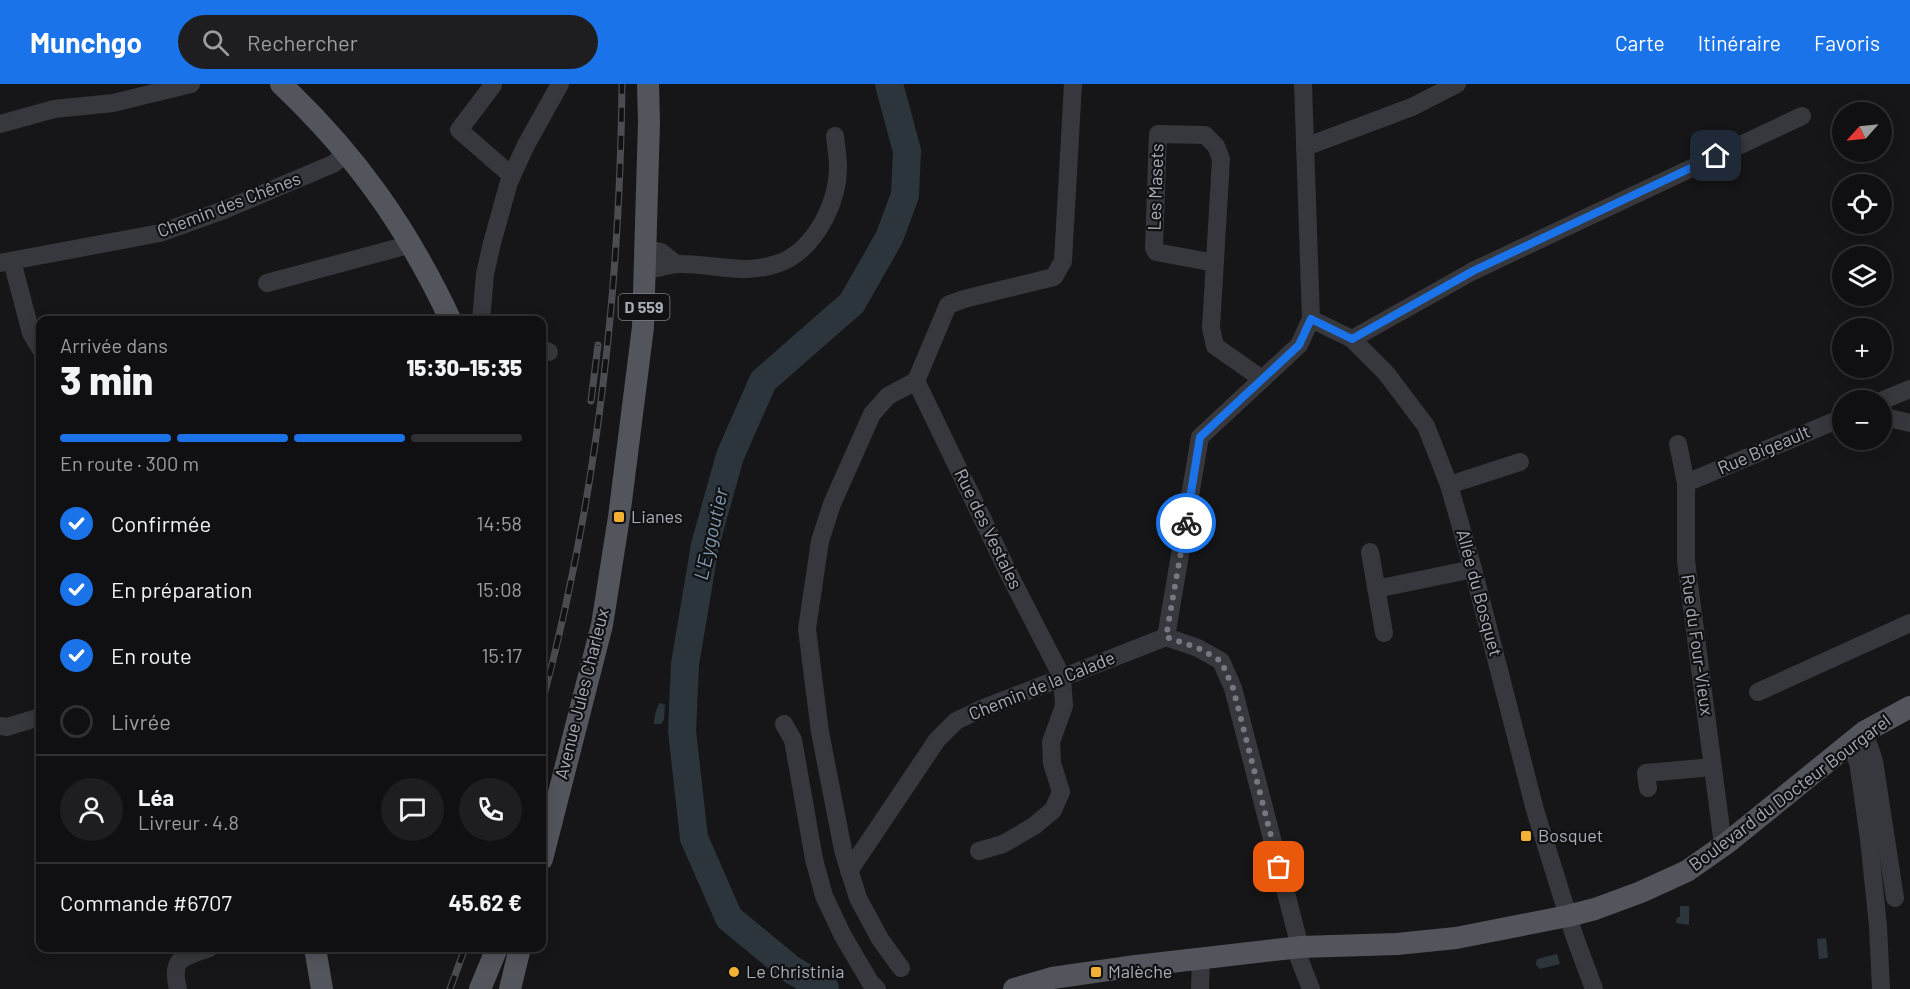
<!DOCTYPE html>
<html lang="fr">
<meta charset="utf-8">
<style>
body{margin:0;font-family:Barlow,sans-serif;background:#1e1e20;color:#f1f3f6;height:100vh;display:flex;flex-direction:column;font-size:22px;white-space:nowrap}
*{box-sizing:border-box;margin:0}
p{font-size:20px;color:#9c9d9f}
.icon{flex:none;width:33px;height:33px;fill:none;stroke:currentColor;stroke-width:2;stroke-linecap:round;stroke-linejoin:round}
.map{position:relative;flex:1;overflow:hidden}
.sheet{position:absolute;left:36px;top:232px;width:510px;height:636px;display:flex;flex-direction:column;background:#101012;border-radius:12px;box-shadow:0 3px 15px #0003,0 0 0 2px #303032}
.sheet>*{flex:none}
.needle{width:39px;rotate:243deg}
.buttons{position:absolute;left:1832px;top:18px;display:grid;gap:12px}
.buttons a{display:grid;place-items:center;width:60px;height:60px;border-radius:50%;background:#101012;box-shadow:0 3px 15px #0003,0 0 0 2px #303032;font-size:30px}
.pin{position:absolute;display:grid;place-items:center;width:51px;height:51px;color:#fff;margin:-26px;border-radius:12px;box-shadow:0 3px 9px #0006}
.courier{position:absolute;display:grid;place-items:center;width:60px;height:60px;margin:-30px;border:4px solid #1a73e8;border-radius:50%;background:#fff;color:#222;box-shadow:0 2px 8px #0007}
.summary em{font-style:normal;font-weight:800}
.summary div{display:flex;flex-direction:column-reverse}
.summary{display:flex;align-items:center;justify-content:space-between;height:102px;padding:0 24px}
h1{font-size:39px;font-weight:800;line-height:45px}
.bar{display:grid;grid-template-columns:repeat(4,1fr);gap:9px 6px;align-content:center;height:72px;padding:0 24px}
.bar i{height:8px;border-radius:4px;background:#303032}
.bar .selected{background:#1a73e8}
.bar p{grid-column:span 4}
.line{display:flex;align-items:center;gap:15px;padding:0 24px;border-top:2px solid #303032}
.line div{flex:1}
.round{display:grid;place-items:center;flex:none;width:63px;height:63px;border-radius:32px;background:#1e1e20}
ol{padding:0 24px;list-style:none}
li{display:flex;align-items:center;gap:18px;height:66px}
li p{margin-inline-start:auto}
li .icon{padding:6px;border-radius:50%;background:#1a73e8;color:#fff;stroke-width:4}
li:last-child{color:#9c9d9f}
li i{width:33px;height:33px;border:3px solid #303032;border-radius:50%}
header{display:flex;align-items:center;gap:36px;box-sizing:border-box;height:84px;padding:0 30px;background:#1a73e8;color:#fff}
header strong{font-size:28px}
nav{display:flex;gap:33px;margin-inline-start:auto;font-size:21px}
.search{width:420px;height:54px;background:#1e1e20;display:flex;align-items:center;gap:15px;box-sizing:border-box;padding:0 21px;border-radius:33px;color:#9c9d9f;font-size:22px}
.map>svg:first-child{display:block}
</style>
<header>
<strong>Munchgo</strong>
<div class="search"><svg class="icon" aria-label="search" viewBox="0 0 24 24"><circle cx="10" cy="10" r="6"/><path d="M15 15l6 6"/></svg>Rechercher</div>
<nav><a>Carte</a><a>Itinéraire</a><a>Favoris</a></nav>
</header>
<div class="map">
<svg width="1910" height="905" viewBox="0 0 1910 905">
<rect width="100%" height="100%" fill="#161618"/>
<g fill="#2c353c">
<path d="M660,619L665,621L664,636L661,640H654C654,635 656,623 660,619Z"/>
<path d="M1680,822H1689V841L1676,839L1677,833H1680Z"/>
<path d="M1826,854L1828,874L1819,875L1817,855Z"/>
<path d="M1557,870L1560,880L1540,885L1536,881L1537,875Z"/>
</g>
<g fill="none" stroke-linecap="round" stroke-linejoin="round">
<path stroke="#2c353c" stroke-width="28" d="M825,905L792,886L729,834L694,754L682,647L685,580L705,461L730,372L763,297L852,219L889,154L905,111L907,67L889,0"/>
<g stroke="#37383d" stroke-width="18">
<path d="M493,1L459,46L512,92"/>
<path d="M0,40L54,25L113,19L191,0"/>
<path d="M1305,63L1412,23L1457,0"/>
<path d="M647,165L661,168L676,180"/>
<path d="M12,177L31,249L40,264"/>
<path d="M0,179L160,149L224,126L333,80L347,69"/>
<path d="M1215,179L1156,168L1154,164L1158,50L1205,51L1216,62L1221,75L1211,244L1215,262L1262,295"/>
<path d="M646,186C656,185 667,181 677,180C700,179 723,185 746,185C759,185 779,181 790,174C819,156 838,116 838,84C838,73 836,62 835,52"/>
<path d="M267,199L412,160"/>
<path d="M1311,235L1352,255L1386,289L1426,342L1449,401L1473,485L1535,726L1574,851L1594,905"/>
<path d="M481,237L485,190L492,159L509,98L526,61L560,0"/>
<path d="M1352,255L1473,187L1802,32"/>
<path d="M542,265L549,268"/>
<path d="M916,297L1011,494L1062,593L1064,622L1051,658L1052,679L1061,708L1053,726L1034,742L1003,760L979,767"/>
<path d="M1881,317L1910,305"/>
<path d="M1881,332L1910,339"/>
<path d="M1678,360L1686,399V477L1722,753L1727,759"/>
<path d="M1686,399L1842,334"/>
<path d="M1449,401L1520,378"/>
<path d="M1370,468L1384,549"/>
<path d="M1376,505L1473,485"/>
<path d="M1166,553L1200,353L1299,261L1311,235L1303,0"/>
<path d="M1166,553L1198,564L1221,577L1233,604L1300,863"/>
<path d="M1758,608L1910,539"/>
<path d="M784,640L793,656L814,775L824,812L843,852L870,898L877,905"/>
<path d="M0,642L7,643L40,633"/>
<path d="M1864,648L1874,677L1895,814"/>
<path d="M1848,661L1858,677L1869,755L1878,842L1881,905"/>
<path d="M1648,704L1646,689L1713,683"/>
<path d="M849,787L937,656L956,637L979,626L1166,553"/>
<path d="M1295,864L1311,905"/>
<path d="M901,884L880,855L858,814L843,766L820,648L807,545L820,457L832,420L872,330L888,312L916,297L948,221L964,215L1054,193L1063,177L1073,0"/>
<path d="M178,905C170,873 183,874 209,864"/>
<path d="M1200,905L1201,874"/>
</g>
<g stroke="#53555c" stroke-width="22">
<path d="M281,0C356,71 407,143 451,237"/>
<path d="M542,775L602,541L619,433L643,243L649,38L648,0"/>
<path d="M315,864L322,905"/>
<path d="M480,905L497,864"/>
<path d="M510,905L520,864"/>
<path d="M1014,905L1052,894L1136,882L1300,863L1397,860L1456,854L1568,832L1595,825L1641,808L1687,787L1727,759L1864,648L1910,623"/>
</g>
<defs>
<g id="rail">
<path d="M591,317L598,261"/>
<path d="M542,619C596,418 620,208 622,0"/>
<path d="M450,905L465,864"/>
</g>
</defs>
<use href="#rail" stroke="#4a4c52" stroke-width="7"/>
<use href="#rail" stroke="#111113" stroke-width="4.5" stroke-dasharray="14" stroke-linecap="butt"/>
</g>
<g fill="none" stroke-linecap="round" stroke-linejoin="round">
<path stroke="#757880" stroke-width="6" stroke-dasharray="0 10.8" d="M1186,439L1166,553L1198,564L1221,577L1233,604L1279,783"/>
<path stroke="#1a73e8" stroke-width="8" d="M1186,439L1200,353L1299,261L1311,235L1352,255L1473,187L1716,72"/>
</g>
<g fill="#f2b134" stroke="#111113" stroke-width="2">
<rect x="613" y="427" width="12" height="12" rx="3"/>
<rect x="1520" y="746" width="12" height="12" rx="3"/>
<circle cx="734" cy="888" r="6"/>
<rect x="1090" y="882" width="12" height="12" rx="3"/>
</g>
<g text-anchor="middle" stroke-width="4.5" stroke-linejoin="round" paint-order="stroke">
<rect fill="#111113" stroke="#7b7e86" stroke-width="1.5" x="618.5" y="210" width="51" height="26" rx="4.5"/>
<g font-size="16" font-weight="bold" fill="#a8adb8">
<text x="644" y="229">D 559</text>
</g>
<g font-size="18" fill="#a8adb8" stroke="#111113">
<text transform="translate(1156 103) rotate(-88)" y="6">Les Masets</text>
<text transform="translate(229 121) rotate(-21)" y="6">Chemin des Chênes</text>
<text transform="translate(1764 366) rotate(-23)" y="6">Rue Bigeault</text>
<text transform="translate(988 445) rotate(64)" y="6">Rue des Vestales</text>
<text transform="translate(1479 509) rotate(75)" y="6">Allée du Bosquet</text>
<text transform="translate(1697 561) rotate(82)" y="6">Rue du Four-Vieux</text>
<text transform="translate(1042 602) rotate(-22)" y="6">Chemin de la Calade</text>
<text transform="translate(582 610) rotate(-76)" y="6">Avenue Jules Charleux</text>
<text transform="translate(1790 709) rotate(-37)" y="6">Boulevard du Docteur Bourgarel</text>
</g>
<g font-size="18" fill="#a8adb8" stroke="#111113" text-anchor="start">
<text x="631" y="439">Lianes</text>
<text x="1538" y="758">Bosquet</text>
<text x="746" y="894">Le Christinia</text>
<text x="1108" y="894">Malèche</text>
</g>
<g font-size="20" font-style="italic" fill="#7f9bb3" stroke="#111113">
<text transform="translate(711 450) rotate(-77)" y="7">L'Eygoutier</text>
</g>
</g>
</svg>
<div class="buttons">
<a><svg class="needle" viewBox="-14 -14 28 28"><path d="M0-13l5 13h-10z" fill="#e53935"/><path d="M0 13l5-13h-10z" fill="#9c9d9f"/></svg></a>
<a><svg class="icon" aria-label="locate" viewBox="0 0 24 24"><circle cx="12" cy="12" r="6"/><path d="M12 2v4M12 18v4M2 12h4M18 12h4"/></svg></a>
<a><svg class="icon" aria-label="layers" viewBox="0 0 24 24"><path d="M12 4l9 5-9 5-9-5zM3 14l9 5 9-5"/></svg></a>
<a>+</a>
<a>−</a>
</div>
<div class="pin" style="left:1279px;top:783px;background:#ea580c"><svg class="icon" aria-label="bag" viewBox="0 0 24 24"><path d="M5 8h14l-1 12H6zM9 8a3 3 0 0 1 6 0"/></svg></div>
<div class="pin" style="left:1716px;top:72px;background:#1f2937"><svg class="icon" aria-label="home" viewBox="0 0 24 24"><path d="M3 11l9-7 9 7M6 9v11h12V9"/></svg></div>
<div class="courier" style="left:1186px;top:439px"><svg class="icon" aria-label="bike" viewBox="0 0 24 24"><circle cx="6" cy="16" r="4"/><circle cx="18" cy="16" r="4"/><path d="M6 16l4-8h5l3 8M10 8l3 8H6M13 5h3"/></svg></div>
<section class="sheet">
<div class="summary"><div><h1>3 min</h1><p>Arrivée dans</p></div><em>15:30–15:35</em></div>
<div class="bar"><i class="selected"></i><i class="selected"></i><i class="selected"></i><i></i><p>En route · 300 m</p></div>
<ol>
<li><svg class="icon" aria-label="check" viewBox="0 0 24 24"><path d="M5 12l5 5 9-10"/></svg>Confirmée<p>14:58</p></li>
<li><svg class="icon" aria-label="check" viewBox="0 0 24 24"><path d="M5 12l5 5 9-10"/></svg>En préparation<p>15:08</p></li>
<li><svg class="icon" aria-label="check" viewBox="0 0 24 24"><path d="M5 12l5 5 9-10"/></svg>En route<p>15:17</p></li>
<li><i></i>Livrée</li>
</ol>
<div class="line" style="height:108px"><a class="round"><svg class="icon" aria-label="person" viewBox="0 0 24 24"><circle cx="12" cy="8" r="4"/><path d="M4 21q1-7 8-7t8 7"/></svg></a><div><b>Léa</b><p>Livreur · 4.8</p></div><a class="round"><svg class="icon" aria-label="chat" viewBox="0 0 24 24"><path d="M4 5h16v11H9l-5 4z"/></svg></a><a class="round"><svg class="icon" aria-label="phone" viewBox="0 0 24 24"><path d="M5 4h4l2 5-3 2q2 4 5 5l2-3 5 2v4C11 20 4 13 5 4z"/></svg></a></div>
<div class="line" style="height:78px"><div>Commande #6707</div><b>45.62 €</b></div>
</section>
</div>
